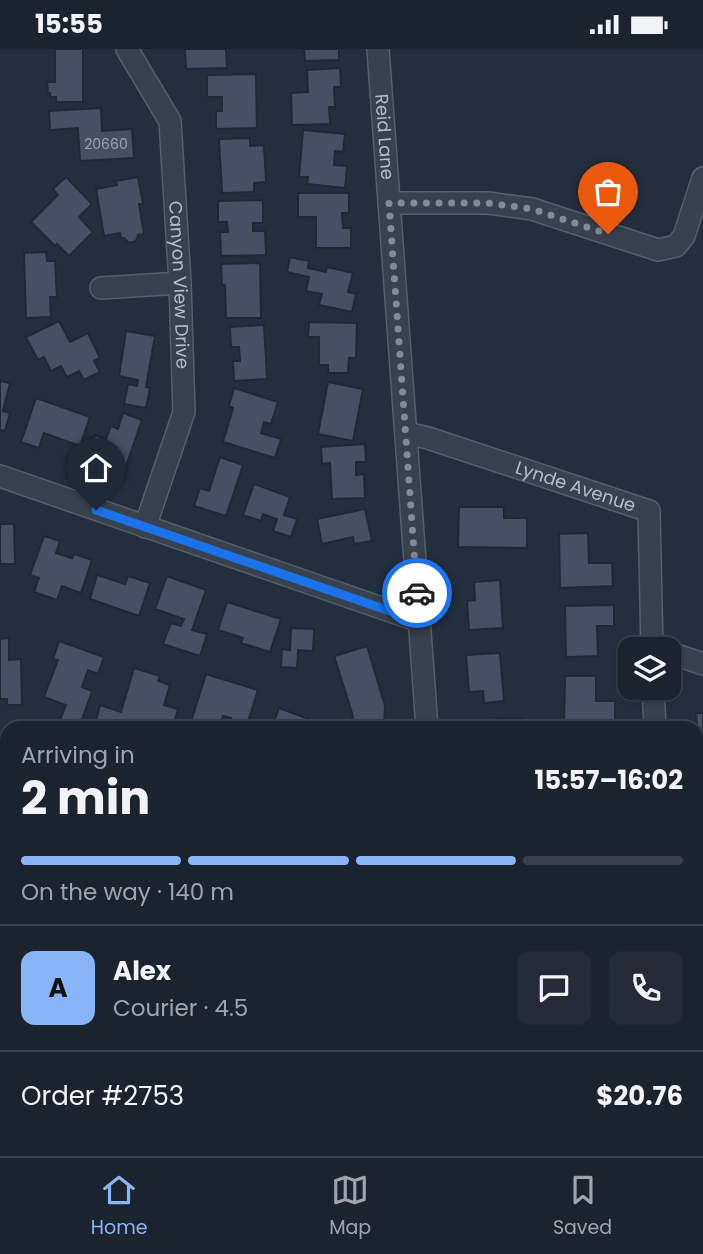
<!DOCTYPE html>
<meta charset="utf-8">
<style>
body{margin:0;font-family:Poppins,sans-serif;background:#242b36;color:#f1f3f6;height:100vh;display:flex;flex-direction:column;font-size:26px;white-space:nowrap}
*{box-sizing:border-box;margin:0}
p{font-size:23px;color:#a0a4aa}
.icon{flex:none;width:38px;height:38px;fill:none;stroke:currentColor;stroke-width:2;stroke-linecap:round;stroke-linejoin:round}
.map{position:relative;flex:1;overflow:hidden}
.side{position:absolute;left:0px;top:672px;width:704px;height:436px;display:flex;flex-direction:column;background:#1b232e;border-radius:21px 21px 0 0;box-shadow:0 2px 5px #0004,0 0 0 2px #39404a}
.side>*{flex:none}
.controls{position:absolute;left:618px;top:588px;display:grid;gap:14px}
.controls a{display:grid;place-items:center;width:63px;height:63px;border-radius:14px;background:#1b232e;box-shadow:0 2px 5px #0004,0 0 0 2px #39404a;font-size:35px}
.pin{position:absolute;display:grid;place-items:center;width:60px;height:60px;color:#fff;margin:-72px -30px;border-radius:50% 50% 50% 0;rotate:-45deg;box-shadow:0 0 7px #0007}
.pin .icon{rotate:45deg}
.courier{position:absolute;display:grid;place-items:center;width:70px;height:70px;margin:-35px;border:5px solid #1a73e8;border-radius:50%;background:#fff;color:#222;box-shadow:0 2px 9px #0007}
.headline em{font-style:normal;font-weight:700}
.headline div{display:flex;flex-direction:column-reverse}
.headline{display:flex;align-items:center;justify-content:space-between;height:119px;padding:0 21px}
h1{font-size:46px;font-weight:700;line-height:52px}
.bar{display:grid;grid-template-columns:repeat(4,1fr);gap:10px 7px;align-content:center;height:84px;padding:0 21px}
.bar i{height:9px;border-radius:5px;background:#39404a}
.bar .selected{background:#8ab4f8}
.bar p{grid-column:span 4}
.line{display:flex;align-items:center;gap:18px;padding:0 21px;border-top:2px solid #39404a}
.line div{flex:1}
.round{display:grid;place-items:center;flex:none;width:74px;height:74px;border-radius:14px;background:#242b36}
.status{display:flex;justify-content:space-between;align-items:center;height:49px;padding:0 35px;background:#1b232e;direction:ltr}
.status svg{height:19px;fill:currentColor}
.dock{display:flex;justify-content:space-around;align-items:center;height:98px;border-top:2px solid #39404a;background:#1b232e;font-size:19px;color:#a0a4aa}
.dock a{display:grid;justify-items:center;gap:4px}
.dock .selected{color:#8ab4f8}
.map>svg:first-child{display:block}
</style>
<div class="status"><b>15:55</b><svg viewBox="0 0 49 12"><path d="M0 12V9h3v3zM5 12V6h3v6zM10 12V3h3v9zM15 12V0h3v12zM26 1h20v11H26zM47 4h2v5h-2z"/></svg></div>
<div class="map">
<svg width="703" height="1107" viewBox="0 0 703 1107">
<rect width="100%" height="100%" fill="#242f3e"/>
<g fill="#455162" stroke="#1f2835" stroke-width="2">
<path d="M55,0H83V53H56V48H50V44H48L47,33H55Z"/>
<path d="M185,0H226L227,19L186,20Z"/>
<path d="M304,0H339V11L305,12Z"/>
<path d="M340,19L341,38H334L335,58H329L330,75L292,76L291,44L308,43L307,21Z"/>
<path d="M256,25L257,79L216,80V62H222V48H207V26Z"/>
<path d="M101,59L102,82L132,80L134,109L80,112L78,79L50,81L49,62Z"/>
<path d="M303,81L345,85L343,103L335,102L334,116L347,117L345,139L307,135L308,128H299Z"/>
<path d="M250,89V97L264,96L266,133L254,134V143L222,144L219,90Z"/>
<path d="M66,128L92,155L79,168L93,183L69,207L57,195L55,197L31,173L58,146L53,140Z"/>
<path d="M138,128L143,155H139L144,185L138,186L136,192L129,194L124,189L121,190L120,184L104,187L96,140L117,136L116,132Z"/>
<path d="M298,144H349V164H342L343,179H351V199H316V168H298Z"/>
<path d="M263,151V174H253V182H265L266,206L221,207L220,183H228L227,173H218V152Z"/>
<path d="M46,203L47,212H55L57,248H50L51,268L26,269L24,204Z"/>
<path d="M290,208L309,212L308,219L326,223L327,218L353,224L348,243L356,245L352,263L319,256L322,245L306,242L309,228L287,223Z"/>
<path d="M260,214L261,269H226L225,236H222L221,215Z"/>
<path d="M59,272L70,293L88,284L100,309L94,312L100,323L84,331L79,322L67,328L61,317L51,322L44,308L38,311L26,288Z"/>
<path d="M309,273L357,274L356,309H349L348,324H328V316H319V288H308Z"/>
<path d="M264,276L267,330L234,332L233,312H240L239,298H231L230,278Z"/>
<path d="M126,282L155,287L146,338L150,339L146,359L124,355L128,335L137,337L138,331L119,327Z"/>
<path d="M0,332L10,334L3,362L10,364L5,382L0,381Z"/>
<path d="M328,333L363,340L353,392L318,385Z"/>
<path d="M234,339L278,353L271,375L264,373L261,384L281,390L275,409L223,393L233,359L229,357Z"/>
<path d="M36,349L90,368L80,397L44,384L39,399L21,393Z"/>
<path d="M123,364L142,371L124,423L86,410L95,386L106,390L111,377L118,380Z"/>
<path d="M365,395L366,413H356V426L364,425L365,449L332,450L330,414L322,415L321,398Z"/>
<path d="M220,408L243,416L226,467L194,457L200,439L209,442Z"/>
<path d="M254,435L290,448L284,466L297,470L291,488L273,482L277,470L263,465L261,472L243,466Z"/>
<path d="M459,458H504V469H527V499L458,498Z"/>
<path d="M365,460L372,492L354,495L353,488L322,495L317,470Z"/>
<path d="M0,475H14L15,515H0Z"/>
<path d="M588,484L589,514H612L613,537L560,539L559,485Z"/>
<path d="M44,487L60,492L56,504L72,509L74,505L92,511L81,544L62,537L57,551L34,543L39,529L30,526Z"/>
<path d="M97,526L125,535L128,527L150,534L139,567L90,550Z"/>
<path d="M167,527L206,541L192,581L207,585L200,607L163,595L171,574L181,577L184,570L155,560Z"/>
<path d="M500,531L503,579L469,581L467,552L475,551L474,533Z"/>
<path d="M227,553L281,570L270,603L241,594L243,589L218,581Z"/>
<path d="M614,556V577H597L598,607L566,608L565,557Z"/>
<path d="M291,579L314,580L313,602L298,601L297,619L281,618L282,600L290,601Z"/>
<path d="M9,589V611L21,610L22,656H7V650H0V590Z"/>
<path d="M59,592L104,608L98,625L88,621L82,638L92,642L79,679L59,674L66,656L44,648L58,611L53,610Z"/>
<path d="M367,597L385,657L384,679H352L353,667L335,610V607Z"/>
<path d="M500,604L504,652L484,654L483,642L469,643L466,606Z"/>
<path d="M134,619L160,627L158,632L170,636L164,656L178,660L173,679H104L95,676L100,656L121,663Z"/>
<path d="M206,625L258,641L246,679H228L231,669L223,667L219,679H189Z"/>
<path d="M565,627H596V652H615V676L564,675Z"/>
<path d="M279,659L309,670L306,679H272Z"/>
<path d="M696,664H703V713H696V679L692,677H697Z"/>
<path d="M522,669V679H494V670Z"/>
<path d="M0,771L7,774L1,795L0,794Z"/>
<path d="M696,813L703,817V833L699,839L703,842V862L700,866L696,863Z"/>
<path d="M0,842L7,844V876L0,873Z"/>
<path d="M0,1012L7,1014V1027L0,1024Z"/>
<path d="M696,1074L703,1076V1105L690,1101H696Z"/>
<path d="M38,1101H62L59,1107Z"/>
<path d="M148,1101H209L207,1107H146Z"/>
<path d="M271,1101H291L289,1107H268Z"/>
<path d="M315,1101H340L337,1107Z"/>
<path d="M483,1101H558L556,1107H501Z"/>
<path d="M578,1101H649L666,1107H576Z"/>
</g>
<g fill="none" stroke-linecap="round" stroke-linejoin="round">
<defs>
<g id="minor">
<path id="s1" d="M127,0L170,72L180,234L184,363L145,478"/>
<path id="s2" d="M378,0L427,679"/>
<path d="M389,154H488L532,160L658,201L676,197L684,187L703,129"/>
<path d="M101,239L180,234"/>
<path id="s3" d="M406,384L428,389L649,462L652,600"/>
<path d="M0,427L419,572"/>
<path d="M668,603L703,615"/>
<path d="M653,639L655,679"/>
<path d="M696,764L703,767"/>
<path d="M696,1027L703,1030"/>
<path d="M104,1107L106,1101"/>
<path d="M385,1107L387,1101"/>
<path d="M435,1107L437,1101"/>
</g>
<g id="major">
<path d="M0,699L7,702"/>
<path d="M0,737L7,739"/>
<path d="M696,935L703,937"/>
<path d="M696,969L703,971"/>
</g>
</defs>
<use href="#minor" stroke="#565f6c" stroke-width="24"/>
<use href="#major" stroke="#414a57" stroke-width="30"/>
<use href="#minor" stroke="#38414e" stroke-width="21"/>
<use href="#major" stroke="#56606e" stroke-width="26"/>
</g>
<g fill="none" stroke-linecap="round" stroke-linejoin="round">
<path stroke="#828b98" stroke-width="7" stroke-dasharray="0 12.6" d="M417,544L389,154H488L532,160L608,185"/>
<path stroke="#1a73e8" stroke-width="9" d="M96,461L419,572L417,544"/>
</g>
<g text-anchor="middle" stroke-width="5" stroke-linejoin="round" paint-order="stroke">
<g font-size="14" fill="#98a1af">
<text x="106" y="100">20660</text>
</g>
<g font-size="18" fill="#b4bcc9" stroke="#1d2633">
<text dy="6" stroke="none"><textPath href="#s2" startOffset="88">Reid Lane</textPath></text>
<text dy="6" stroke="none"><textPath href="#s1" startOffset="248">Canyon View Drive</textPath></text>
<text dy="6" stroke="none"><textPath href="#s3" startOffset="178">Lynde Avenue</textPath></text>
</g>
</g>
</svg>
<div class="controls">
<a><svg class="icon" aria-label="layers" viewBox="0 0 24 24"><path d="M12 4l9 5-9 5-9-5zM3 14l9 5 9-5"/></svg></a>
</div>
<div class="pin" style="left:608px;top:185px;background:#ea580c"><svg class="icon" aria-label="bag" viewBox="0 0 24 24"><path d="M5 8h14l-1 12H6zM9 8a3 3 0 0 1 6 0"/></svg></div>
<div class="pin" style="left:96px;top:461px;background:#1f2937"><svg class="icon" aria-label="home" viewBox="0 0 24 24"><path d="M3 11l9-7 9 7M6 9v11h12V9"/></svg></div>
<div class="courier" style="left:417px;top:544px"><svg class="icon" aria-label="car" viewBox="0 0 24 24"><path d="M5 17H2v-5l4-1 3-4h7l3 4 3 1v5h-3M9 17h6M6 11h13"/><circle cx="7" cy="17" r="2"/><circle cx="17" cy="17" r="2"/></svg></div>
<section class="side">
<div class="headline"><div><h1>2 min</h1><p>Arriving in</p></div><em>15:57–16:02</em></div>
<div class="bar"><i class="selected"></i><i class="selected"></i><i class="selected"></i><i></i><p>On the way · 140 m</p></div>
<div class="line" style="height:126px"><b class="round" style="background:#8ab4f8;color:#111">A</b><div><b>Alex</b><p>Courier · 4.5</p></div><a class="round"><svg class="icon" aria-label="chat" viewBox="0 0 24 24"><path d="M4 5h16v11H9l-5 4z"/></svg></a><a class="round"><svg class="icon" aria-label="phone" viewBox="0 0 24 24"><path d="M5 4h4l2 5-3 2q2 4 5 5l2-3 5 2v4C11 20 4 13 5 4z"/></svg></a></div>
<div class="line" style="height:91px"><div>Order #2753</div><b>$20.76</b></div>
</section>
</div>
<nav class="dock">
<a class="selected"><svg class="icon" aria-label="home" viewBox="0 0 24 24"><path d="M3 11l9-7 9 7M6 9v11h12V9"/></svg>Home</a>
<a><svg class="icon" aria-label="map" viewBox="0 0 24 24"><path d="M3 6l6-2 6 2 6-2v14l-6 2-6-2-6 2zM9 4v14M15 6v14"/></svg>Map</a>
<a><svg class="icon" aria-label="saved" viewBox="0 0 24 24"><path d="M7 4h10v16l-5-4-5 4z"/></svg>Saved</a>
</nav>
